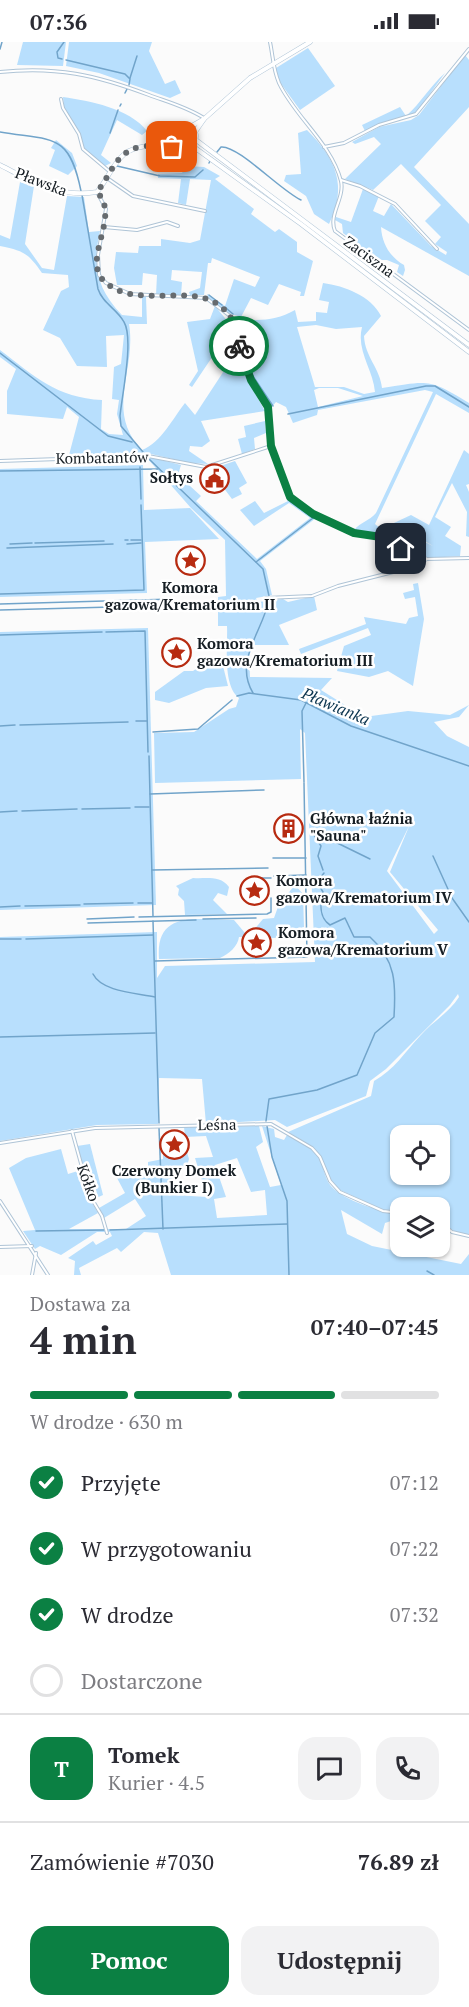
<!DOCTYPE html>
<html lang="pl">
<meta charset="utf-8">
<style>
body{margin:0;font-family:"PT Serif",serif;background:#f2f2f3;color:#2b2b33;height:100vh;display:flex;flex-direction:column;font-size:22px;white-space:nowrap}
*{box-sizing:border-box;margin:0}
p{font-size:20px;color:#7c7c81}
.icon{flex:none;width:33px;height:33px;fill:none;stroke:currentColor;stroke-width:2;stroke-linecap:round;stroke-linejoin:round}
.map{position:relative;height:1233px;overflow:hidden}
.details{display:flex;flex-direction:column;background:#fff;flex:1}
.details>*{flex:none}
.tools{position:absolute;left:390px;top:1083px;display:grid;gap:12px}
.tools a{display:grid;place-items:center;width:60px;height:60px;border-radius:12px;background:#fff;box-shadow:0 2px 4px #0004;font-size:30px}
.pin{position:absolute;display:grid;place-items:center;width:51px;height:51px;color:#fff;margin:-26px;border-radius:12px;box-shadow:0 3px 9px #0006}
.courier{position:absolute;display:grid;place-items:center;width:60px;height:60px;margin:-30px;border:4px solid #0b8043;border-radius:50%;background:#fff;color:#222;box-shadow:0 2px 8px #0007}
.headline em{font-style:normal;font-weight:700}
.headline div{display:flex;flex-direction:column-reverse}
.headline{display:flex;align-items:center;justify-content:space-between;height:102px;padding:0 30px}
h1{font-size:39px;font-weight:700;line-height:45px}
.bar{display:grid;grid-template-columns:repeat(4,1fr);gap:9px 6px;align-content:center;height:72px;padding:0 30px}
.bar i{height:8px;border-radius:4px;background:#e1e1e2}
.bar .selected{background:#0b8043}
.bar p{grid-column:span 4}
.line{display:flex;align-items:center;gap:15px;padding:0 30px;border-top:2px solid #e1e1e2}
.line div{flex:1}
.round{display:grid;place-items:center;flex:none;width:63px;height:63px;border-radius:18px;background:#f2f2f3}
ol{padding:0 30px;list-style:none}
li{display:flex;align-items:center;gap:18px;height:66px}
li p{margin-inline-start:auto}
li .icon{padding:6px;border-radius:50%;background:#0b8043;color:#fff;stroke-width:4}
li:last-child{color:#7c7c81}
li i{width:33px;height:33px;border:3px solid #e1e1e2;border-radius:50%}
.button{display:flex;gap:12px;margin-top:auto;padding:12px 30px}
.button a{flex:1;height:69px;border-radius:18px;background:#0b8043;color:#fff;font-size:24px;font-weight:700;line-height:69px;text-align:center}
.button a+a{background:#f2f2f3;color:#2b2b33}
.status{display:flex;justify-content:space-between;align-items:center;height:42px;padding:0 30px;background:#fff;direction:ltr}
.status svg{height:16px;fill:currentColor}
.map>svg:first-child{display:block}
</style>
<div class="status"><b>07:36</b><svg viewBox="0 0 49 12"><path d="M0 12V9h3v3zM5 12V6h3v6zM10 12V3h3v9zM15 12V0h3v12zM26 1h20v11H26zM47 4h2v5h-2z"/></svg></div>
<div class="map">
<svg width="469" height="1233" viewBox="0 0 469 1233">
<rect width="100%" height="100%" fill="#fbfbfb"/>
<g fill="#b8dffd" fill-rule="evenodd">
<path d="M23,0H66L63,24L17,23Z"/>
<path d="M69,0H152L149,9L165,42L175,38L181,51L170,56L99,31L66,24Z"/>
<path d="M308,6L335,44L300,68L279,39L276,26Z"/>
<path d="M465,13L469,18V65L414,125L469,182V234L381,185C382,202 390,215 404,223L405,228L403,234L397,230L399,223L387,218H378L343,191L342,182L335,178L336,175L351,180L363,147L379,154L373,169L384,174L391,162L431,204L446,213L447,210L435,202L441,195L425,179L441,163L401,122L373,148L345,137L381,102L374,95L355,102L352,100L379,85L411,78L419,73Z"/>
<path d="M445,31L416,71L365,89L362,83L400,65L406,74C421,61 430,44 445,31Z"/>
<path d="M63,55C90,59 129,66 147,89L142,93L117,78L101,113L111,121L105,124L84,107L79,89L64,66Z"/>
<path d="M307,88C336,117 348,144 329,182L314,172L306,154L284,139L286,133L301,132L298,91Z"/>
<path d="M56,98L72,111L77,124L68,133L49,124L55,108L51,106Z"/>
<path d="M186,124L204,125L220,134L215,137L254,167L251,172L275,190L279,187L297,200V210L313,219L304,254H300L301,250L279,242L268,263L251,256L241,275L228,271L208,256L207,252L225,264L234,237L255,245L260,235L212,216L211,221H208L204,253H190L189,250L200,246L202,230L172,228L171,238L182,240L181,253H156L157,233L143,231L142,243H117L114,226L116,210L138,211L139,204H161V197L190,201L200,198L211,138L190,137L186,163L178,161L181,137L158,136V132L182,131Z"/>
<path d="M20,140L34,144L25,202L42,226L54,228L67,154L84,155L89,190L100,189C92,224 97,247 122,273L142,275V254L146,255L147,282H129C137,328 104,369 142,408C161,401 173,376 185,361L195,373L237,309L248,339L265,369L201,379L210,399L202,405L190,404L189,409L208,422L190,421L151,412L69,413L79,375L67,365L63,377L7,372V349L16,327L0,315V308C34,334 57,356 102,358L101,387L109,392L123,393L117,372L119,358L112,357L114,325L121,322L124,293L106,294L107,325L77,324L60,296L43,288L61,249L69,245L68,233L42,231C28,211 24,209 0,204V193L10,197Z"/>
<path d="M323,241C345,244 371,254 381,274L364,294C365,315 380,326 382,346C429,339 428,336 469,361V371L436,352L375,482L381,487L411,473L429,483L464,408L469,412V442L466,443L469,450V495L466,494L467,470L452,441L435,475L451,485L445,494L461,504L460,514L429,516L419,512L423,499L433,504L423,498H415L412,510L387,495L354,488C361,480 369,479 376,471L433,350L425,348L318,368L317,373L293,381L286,365L276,360L270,367L248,328L232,276C255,279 274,280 295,268L298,280L316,279V270L327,271L329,260L319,258ZM316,283L336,287L362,285C356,309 373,327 375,350L364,352L344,345H315L297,285ZM319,346H338L363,354L318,365L314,348Z"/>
<path d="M215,264L229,281V290L192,345L189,343L198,329L187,280L210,277Z"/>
<path d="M265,379L266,391L254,396L255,407L242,412L238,397L246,395L244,384Z"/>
<path d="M150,415L181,423L178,433L201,454L196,459L257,517L310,476L289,461L254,484L240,468L255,459L264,471L290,458L316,476L260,519L266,527L272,553L256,556L258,560L283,557L288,560L314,554L317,568L279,583L289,603H253L249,614L250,635L332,636L321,648L364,675L408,669L450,673L469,663L459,675L434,680L447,694L469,705V1193L454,1189L440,1179V1166L384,1168L340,1148L331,1138L321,1115L313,1105L288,1090L371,1054L374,1039C394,1028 405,1010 420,994C433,979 449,971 459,955L458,952L450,963L386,1027L370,1039L366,1054L287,1085L275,1078L206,1082L202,1037L159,1036L158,1082L97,1083L0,1099V895L157,890V936L165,924L315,920L305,691L300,687L301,737L155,741L154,691L194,690L229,667L236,665L239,656C222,643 228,603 227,584H218V555L226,554L225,498L191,466L147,416ZM410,782L390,830L438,888L434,892L387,829ZM400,1094H440V1132H400Z"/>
<path d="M235,419L247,441L239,446L242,452L232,457L220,441L217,425Z"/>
<path d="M143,423L144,468L190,466L219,497L145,500L147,551L0,555V427Z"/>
<path d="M418,541L424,577L413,644L388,629L369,635L337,629L344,604L371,593L368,586L301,612L299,607L366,582L364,575L406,582L409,576L418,574L415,555L405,557L403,551L414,548L413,542Z"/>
<path d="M148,586L156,863L0,868V590Z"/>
<path d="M209,618L222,620L228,644L206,646L169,661L155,658V650L184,629H193Z"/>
<path d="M193,836C207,837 220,833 229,845L227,854L218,851L213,858L227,872L185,873L184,859L178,853L179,847L176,844Z"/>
<path d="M295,843L303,852L304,885L278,896L239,895C238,904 229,912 220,916L159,917C155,867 198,878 234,878L245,891L252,890L263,877L274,876L279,862Z"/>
<path d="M259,1084L263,1100L256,1105L270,1145L281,1143L262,1084L274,1087L275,1095L284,1098L287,1093C297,1099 311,1104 318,1114C324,1123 324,1136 331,1144C344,1159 382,1170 400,1172V1176L385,1181L382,1192L341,1168L347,1192L372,1204L461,1222L469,1212V1233H171L158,1191L144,1190L121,1210L117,1206L79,1226L81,1233H74L75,1219L68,1216L93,1199L96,1203L112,1194L110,1190H97L61,1213L40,1204L35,1207L23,1189L35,1188L9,1126L26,1116L61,1107L68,1132L81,1128L88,1154L98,1171L69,1187H126L146,1174L135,1157L104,1176L99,1166L125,1151L117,1136L148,1129V1120L163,1117V1097H183L189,1117L187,1124L173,1130L174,1153L207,1155L195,1116L213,1115L206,1094L185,1095L184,1085ZM237,1116L251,1150L265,1148L267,1173L217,1176L214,1157L226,1155L215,1123Z"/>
<path d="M90,1102L103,1153L94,1157L77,1104Z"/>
</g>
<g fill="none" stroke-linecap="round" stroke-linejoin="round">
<g stroke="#71a4ca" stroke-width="1.5">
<path d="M0,7L2,0"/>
<path d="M62,17L58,16L57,10L64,0"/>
<path d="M66,18L125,32L130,37L129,43"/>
<path d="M130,36L137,14"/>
<path d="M125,51L127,47"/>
<path d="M120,64L121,62"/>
<path d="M0,90C53,99 69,90 81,149"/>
<path d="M110,91L118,68"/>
<path d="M217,110L221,105C238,103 281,149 301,158"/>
<path d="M209,121L210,119"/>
<path d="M117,124L160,134L195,135L203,128"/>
<path d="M82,153L98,247C103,262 117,267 124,280C134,297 122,353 120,374L121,384L143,410"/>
<path d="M209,253L222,263"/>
<path d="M226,266L233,272"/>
<path d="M234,277L249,328L273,364"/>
<path d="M0,311L108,394L132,400"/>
<path d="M288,372L426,344H435L469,365"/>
<path d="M149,417L263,527L269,554"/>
<path d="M140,425L141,457"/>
<path d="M0,429L158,427"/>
<path d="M125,498H128"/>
<path d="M131,498H141"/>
<path d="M35,501L104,499"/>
<path d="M10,502L32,501"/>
<path d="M127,502L141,501"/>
<path d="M7,506L113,502"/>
<path d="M256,520L313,476L288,458"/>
<path d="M0,552L144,548L141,463"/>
<path d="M0,562L174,557"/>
<path d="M117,565L182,563"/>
<path d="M0,568L112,565"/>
<path d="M106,590L145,589L148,710"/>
<path d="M0,593L102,590"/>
<path d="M253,651C233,618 264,588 269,557"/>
<path d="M237,654L249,651L301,658L351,684L469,724"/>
<path d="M136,679H147"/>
<path d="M20,683L128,680"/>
<path d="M0,684L15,683"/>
<path d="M153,690L198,687L232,658"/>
<path d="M149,714L153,874"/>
<path d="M304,740L302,669L306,661"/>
<path d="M150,752L264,748"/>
<path d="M135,765H149"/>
<path d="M82,767L130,766"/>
<path d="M22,769L77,767"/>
<path d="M0,770L17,769"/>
<path d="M433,814L452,856L469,880"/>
<path d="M273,816H306"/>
<path d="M152,828L268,826"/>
<path d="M323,828L318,814L321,804L314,793H321L370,817"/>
<path d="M274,834L306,833"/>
<path d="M259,836H271"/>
<path d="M138,861H152"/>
<path d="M84,862L133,861"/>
<path d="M25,864L80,863"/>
<path d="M0,865L20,864"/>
<path d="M139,875L267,872L271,870V856"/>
<path d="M87,877L134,875"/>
<path d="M203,877L256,876"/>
<path d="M153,879L159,1081"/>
<path d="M88,881L196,878"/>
<path d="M0,897H21"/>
<path d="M26,897L153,893"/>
<path d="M155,919L307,915L304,741"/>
<path d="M93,932C102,950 137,951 155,955"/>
<path d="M0,995L155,991"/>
<path d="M266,1079L269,1057L317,1048L357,1033L375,991L394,975C396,942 396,918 370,895H354L345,876L330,883C319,876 320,861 323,850L317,840L324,831"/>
<path d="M267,1084L272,1115L287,1159L289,1233"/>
<path d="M159,1086L163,1187"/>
<path d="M110,1188L287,1182"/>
<path d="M36,1189L104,1188"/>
<path d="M427,1229L434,1233"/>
</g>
<defs>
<g id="street">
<path d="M270,0C273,14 273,27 279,41C295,75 331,101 341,139C345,156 328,173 335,189L469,288"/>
<path d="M0,30C56,24 96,33 149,53C168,60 187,65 204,76"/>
<path d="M61,57L63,66L79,92L83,107L109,129"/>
<path d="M324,105L344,101L379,83L416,72L469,7"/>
<path d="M107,136L133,154L205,169"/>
<path d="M341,138L360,144L395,162L437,207"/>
<path d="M97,150L106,167L98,213L99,233L106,241L130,252L206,256L230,274L247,330L268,365L271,404L290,455L313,472L354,491L381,495L427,517L469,516"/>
<path d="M104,185L137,188L167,180L178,184"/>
<path d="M0,419L148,414L206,425L271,404"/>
<path d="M266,556L312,554L338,544L409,526L427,517"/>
<path d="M72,1089L90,1154L102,1174L107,1191"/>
<path d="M0,1101L95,1086L271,1082L312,1106L320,1115L330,1139L340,1150L383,1169L400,1171"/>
<path d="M0,1159L48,1233"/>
<path d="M440,1180L452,1190L469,1194"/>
<path d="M0,1205L32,1204"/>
<path d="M32,1233L36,1211"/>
</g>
<g id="secondary">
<circle cx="186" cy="94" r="10"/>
<path d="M190,85L204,77L250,36L310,0"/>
<path d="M195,90L204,77"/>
<path d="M196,98L469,303"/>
<path d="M191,103L301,182L469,310"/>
<path d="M0,123C34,140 58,156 97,150C115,128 116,104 152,104C162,104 170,107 179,101"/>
</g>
</defs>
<use href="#street" stroke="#afc4d6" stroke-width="4"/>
<use href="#secondary" stroke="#afc4d6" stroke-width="5"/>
<use href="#street" stroke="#fff" stroke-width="2"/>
<use href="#secondary" stroke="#fff" stroke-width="4"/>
</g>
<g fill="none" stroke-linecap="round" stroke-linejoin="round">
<path stroke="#666b6f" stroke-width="6" stroke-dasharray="0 10.8" d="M172,105L179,101L177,98C162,107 155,102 140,105C115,110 111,133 97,150C122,175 80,218 105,240C140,271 200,234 229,273C235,281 236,295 239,304"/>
<path stroke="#0b8043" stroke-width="8" d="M239,304L251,338L268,365L271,404L290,455L313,472L354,491L381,495L401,507"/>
</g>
<defs>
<symbol id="civic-ring" viewBox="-11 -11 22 22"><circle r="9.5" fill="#fff" stroke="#b72b11" stroke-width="1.5"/><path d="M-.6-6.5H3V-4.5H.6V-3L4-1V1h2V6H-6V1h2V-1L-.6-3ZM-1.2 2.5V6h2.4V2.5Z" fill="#b72b11"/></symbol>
<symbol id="sight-ring" viewBox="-11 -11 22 22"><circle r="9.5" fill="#fff" stroke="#b72b11" stroke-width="1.5"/><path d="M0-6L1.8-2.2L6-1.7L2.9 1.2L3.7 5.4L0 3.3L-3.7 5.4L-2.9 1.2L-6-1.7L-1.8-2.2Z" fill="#b72b11"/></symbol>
<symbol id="building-ring" viewBox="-11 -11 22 22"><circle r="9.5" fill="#fff" stroke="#b72b11" stroke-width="1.5"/><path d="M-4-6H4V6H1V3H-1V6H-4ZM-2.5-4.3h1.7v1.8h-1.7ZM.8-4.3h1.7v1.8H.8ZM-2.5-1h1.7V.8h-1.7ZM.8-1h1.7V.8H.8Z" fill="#b72b11"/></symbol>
</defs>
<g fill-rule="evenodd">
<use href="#civic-ring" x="198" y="420" width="33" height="33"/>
<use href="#sight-ring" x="174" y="502" width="33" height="33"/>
<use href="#sight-ring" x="160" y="594" width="33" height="33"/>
<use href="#building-ring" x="272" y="770" width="33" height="33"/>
<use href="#sight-ring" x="238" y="832" width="33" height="33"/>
<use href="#sight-ring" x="240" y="884" width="33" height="33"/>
<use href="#sight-ring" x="158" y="1086" width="33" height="33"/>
</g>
<g text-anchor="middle" stroke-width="5" stroke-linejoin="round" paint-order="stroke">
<g font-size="15" fill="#161e24" stroke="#fff">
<text transform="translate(41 140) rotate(21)" y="5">Pławska</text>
<text transform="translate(369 215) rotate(36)" y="5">Zaciszna</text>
<text transform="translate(102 416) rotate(-1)" y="5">Kombatantów</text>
<text transform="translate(217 1083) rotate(-1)" y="5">Leśna</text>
<text transform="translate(88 1141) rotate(70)" y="5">Kółko</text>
</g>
<g font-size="15" font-weight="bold" fill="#161e24" stroke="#fff" text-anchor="start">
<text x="193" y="441" text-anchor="end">Sołtys</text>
<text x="190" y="551" text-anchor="middle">Komora<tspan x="190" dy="17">gazowa/Krematorium II</tspan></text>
<text x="197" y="607">Komora<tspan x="197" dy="17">gazowa/Krematorium III</tspan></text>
<text x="310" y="782">Główna łaźnia<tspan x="310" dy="17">"Sauna"</tspan></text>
<text x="276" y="844">Komora<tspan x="276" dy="17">gazowa/Krematorium IV</tspan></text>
<text x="278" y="896">Komora<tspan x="278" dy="17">gazowa/Krematorium V</tspan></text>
<text x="174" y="1134" text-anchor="middle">Czerwony Domek<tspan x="174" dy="17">(Bunkier I)</tspan></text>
</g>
<g font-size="16" font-style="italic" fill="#0c354f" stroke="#fff">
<text transform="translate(336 664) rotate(23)" y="6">Pławianka</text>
</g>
</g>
</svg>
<div class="tools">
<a><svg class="icon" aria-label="locate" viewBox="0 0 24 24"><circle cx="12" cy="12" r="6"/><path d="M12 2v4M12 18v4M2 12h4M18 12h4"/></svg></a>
<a><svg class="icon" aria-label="layers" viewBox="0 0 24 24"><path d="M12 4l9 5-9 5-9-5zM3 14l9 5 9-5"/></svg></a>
</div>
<div class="pin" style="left:172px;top:105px;background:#ea580c"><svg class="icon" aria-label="bag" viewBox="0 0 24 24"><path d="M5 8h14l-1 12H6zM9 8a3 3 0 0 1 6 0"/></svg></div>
<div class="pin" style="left:401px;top:507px;background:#1f2937"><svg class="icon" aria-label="home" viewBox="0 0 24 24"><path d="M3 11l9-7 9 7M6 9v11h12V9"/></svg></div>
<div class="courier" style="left:239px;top:304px"><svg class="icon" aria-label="bike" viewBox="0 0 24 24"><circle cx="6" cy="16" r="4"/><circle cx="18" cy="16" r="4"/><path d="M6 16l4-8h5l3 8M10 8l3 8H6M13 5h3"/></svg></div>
</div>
<section class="details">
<div class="headline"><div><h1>4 min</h1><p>Dostawa za</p></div><em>07:40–07:45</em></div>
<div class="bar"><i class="selected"></i><i class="selected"></i><i class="selected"></i><i></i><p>W drodze · 630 m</p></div>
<ol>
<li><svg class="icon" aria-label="check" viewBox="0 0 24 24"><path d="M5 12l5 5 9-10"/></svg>Przyjęte<p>07:12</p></li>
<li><svg class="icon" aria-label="check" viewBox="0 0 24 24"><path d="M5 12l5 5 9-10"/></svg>W przygotowaniu<p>07:22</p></li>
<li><svg class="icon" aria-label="check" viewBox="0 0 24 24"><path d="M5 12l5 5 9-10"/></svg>W drodze<p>07:32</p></li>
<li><i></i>Dostarczone</li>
</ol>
<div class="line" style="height:108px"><b class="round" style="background:#0b8043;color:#fff">T</b><div><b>Tomek</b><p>Kurier · 4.5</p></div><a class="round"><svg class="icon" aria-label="chat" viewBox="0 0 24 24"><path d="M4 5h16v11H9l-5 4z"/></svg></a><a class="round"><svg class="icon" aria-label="phone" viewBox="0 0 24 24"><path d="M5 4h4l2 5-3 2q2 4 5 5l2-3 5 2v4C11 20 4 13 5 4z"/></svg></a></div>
<div class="line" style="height:78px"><div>Zamówienie #7030</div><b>76.89 zł</b></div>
<div class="button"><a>Pomoc</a><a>Udostępnij</a></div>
</section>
